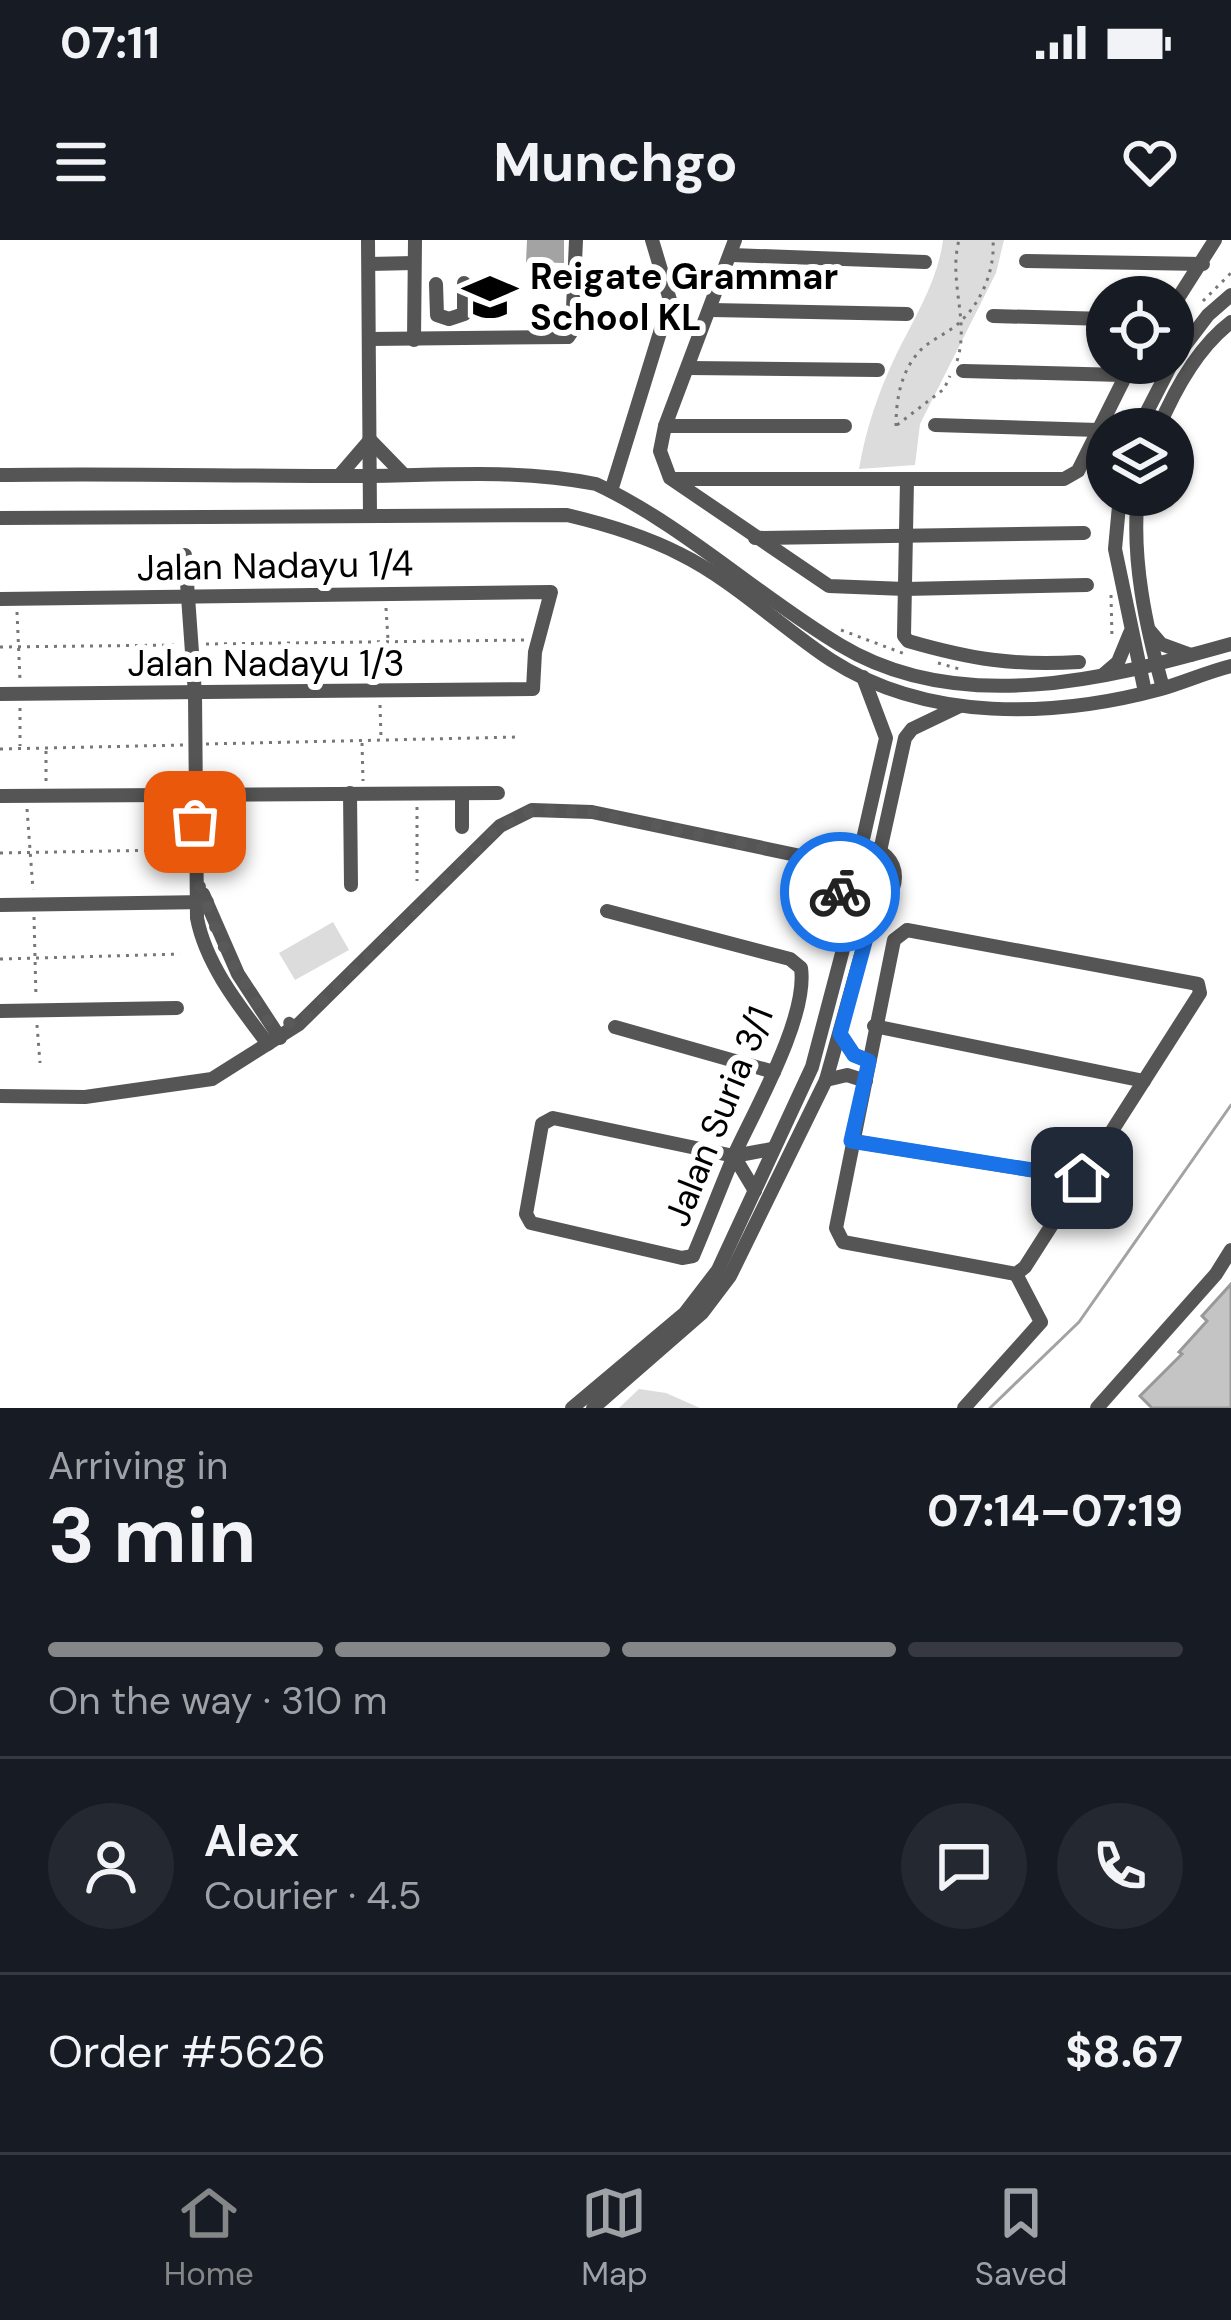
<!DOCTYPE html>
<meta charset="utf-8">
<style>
body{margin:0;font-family:"DM Sans",sans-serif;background:#242831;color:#f1f3f6;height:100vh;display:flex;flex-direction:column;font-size:45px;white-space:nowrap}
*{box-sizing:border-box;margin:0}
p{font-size:39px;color:#9ea1a6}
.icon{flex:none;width:66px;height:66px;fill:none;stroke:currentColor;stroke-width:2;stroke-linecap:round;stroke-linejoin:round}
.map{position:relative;height:1168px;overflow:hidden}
.drawer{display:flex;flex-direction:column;background:#171b24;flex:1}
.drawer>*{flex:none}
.buttons{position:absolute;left:1086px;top:36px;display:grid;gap:24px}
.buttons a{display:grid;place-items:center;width:108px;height:108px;border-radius:50%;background:#171b24;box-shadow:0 3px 9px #0004;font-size:60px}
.pin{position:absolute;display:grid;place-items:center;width:102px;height:102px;color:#fff;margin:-51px;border-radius:24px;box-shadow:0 6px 18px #0006}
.courier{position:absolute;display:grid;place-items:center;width:120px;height:120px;margin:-60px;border:9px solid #1a73e8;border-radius:50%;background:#fff;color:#222;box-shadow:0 3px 15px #0007}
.head em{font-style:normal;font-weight:700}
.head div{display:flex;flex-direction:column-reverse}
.head{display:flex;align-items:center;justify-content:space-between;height:204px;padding:0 48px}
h1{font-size:78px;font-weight:700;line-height:90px}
.bar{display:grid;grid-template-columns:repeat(4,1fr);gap:18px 12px;align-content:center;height:144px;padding:0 48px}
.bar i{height:15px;border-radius:9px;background:#363941}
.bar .on{background:#858687}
.bar p{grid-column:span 4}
.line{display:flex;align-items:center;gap:30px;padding:0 48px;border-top:3px solid #363941}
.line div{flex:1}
.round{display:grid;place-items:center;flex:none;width:126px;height:126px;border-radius:63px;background:#242831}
.status{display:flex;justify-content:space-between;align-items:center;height:84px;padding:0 60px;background:#171b24;direction:ltr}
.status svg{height:33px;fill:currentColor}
header{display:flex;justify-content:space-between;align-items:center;height:156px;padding:0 48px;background:#171b24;font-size:54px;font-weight:700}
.tab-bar{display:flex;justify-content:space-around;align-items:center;height:168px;border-top:3px solid #363941;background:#171b24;font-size:33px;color:#9ea1a6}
.tab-bar a{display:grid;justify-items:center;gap:6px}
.tab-bar .on{color:#858687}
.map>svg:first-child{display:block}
</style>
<div class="status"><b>07:11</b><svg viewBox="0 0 49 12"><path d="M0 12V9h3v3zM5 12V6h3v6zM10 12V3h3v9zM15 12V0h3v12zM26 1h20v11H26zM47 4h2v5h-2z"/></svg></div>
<header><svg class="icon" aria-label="menu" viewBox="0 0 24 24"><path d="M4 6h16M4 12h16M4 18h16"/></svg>Munchgo<svg class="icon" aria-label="heart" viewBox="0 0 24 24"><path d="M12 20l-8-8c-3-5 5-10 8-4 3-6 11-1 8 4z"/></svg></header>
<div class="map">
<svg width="1231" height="1168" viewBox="0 0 1231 1168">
<rect width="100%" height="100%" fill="#fff"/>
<g fill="#dcdcdc">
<path d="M943,0H1004L996,33L920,184L915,225L859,229C866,188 879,150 897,113C915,77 938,40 943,0Z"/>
<path d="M333,682L349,710L295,740L279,713Z"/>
<path d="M639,1149L666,1153L700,1168H619Z"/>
</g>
<path fill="#a3a3a3" d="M527,0H564V23L526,22Z"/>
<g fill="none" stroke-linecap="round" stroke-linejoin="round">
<path stroke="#a3a3a3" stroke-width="3" d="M990,1168L1079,1082L1231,865"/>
</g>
<path fill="#c4c4c4" stroke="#999" stroke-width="3" d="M1231,1044V1168H1152L1140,1156L1182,1114L1179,1112L1207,1081L1202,1076Z"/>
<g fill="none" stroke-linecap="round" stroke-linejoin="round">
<g stroke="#777" stroke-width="3" stroke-dasharray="3 6" stroke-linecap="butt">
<path d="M1203,61L1231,33"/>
<path d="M957,121C970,81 948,42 959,0"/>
<path d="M897,185L944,149L950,136"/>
<path d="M896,186C896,161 900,135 917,114C929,99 951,93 963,79C983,59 995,28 993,0"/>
<path d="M1111,355L1112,399"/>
<path d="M386,368L388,400"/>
<path d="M17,372L20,440"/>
<path d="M841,390L905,414"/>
<path d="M206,404L526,400"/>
<path d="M380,405V437"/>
<path d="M0,407L178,405"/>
<path d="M938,423L963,430"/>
<path d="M380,465L381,497"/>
<path d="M20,468V506"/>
<path d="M362,503L363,541"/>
<path d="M206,504L519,497"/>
<path d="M0,509L184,505"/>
<path d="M46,541V509"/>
<path d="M417,567V641"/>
<path d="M27,569L33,650"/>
<path d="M0,613L165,610"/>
<path d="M34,677L36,758"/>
<path d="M0,719L180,714"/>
<path d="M37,785L40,823"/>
</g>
<g stroke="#555" stroke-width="14">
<path d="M368,0L370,276"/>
<path d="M735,0L665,186L660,211L670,238L829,346L905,349L1087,345"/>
<path d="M732,15L925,22"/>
<path d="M1026,21L1203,24"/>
<path d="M369,24L414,23"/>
<path d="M436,44L437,75L449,79L464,74V43"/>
<path d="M1173,66L1215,0"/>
<path d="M711,70L907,74"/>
<path d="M993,76L1107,79"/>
<path d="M370,99L568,97L572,91L576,0"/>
<path d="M414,100L415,0"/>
<path d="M1173,121L1208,75L1231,55"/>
<path d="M689,128L878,130"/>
<path d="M963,131L1123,135"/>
<path d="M935,185L1098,190"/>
<path d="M665,186H845"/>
<path d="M1138,189L1172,123"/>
<path d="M1158,189C1174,151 1198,107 1231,82"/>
<path d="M370,200L403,234"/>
<path d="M0,235C113,233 226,236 340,236C427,237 510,227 596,244C682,284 758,356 840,405C959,477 1107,439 1231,404"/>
<path d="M339,236L370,200"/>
<path d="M675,239H1064L1078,231L1132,123"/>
<path d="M907,240L904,396L908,401C970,419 1014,426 1079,422"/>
<path d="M611,251L670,60L652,0"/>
<path d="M1120,255L1115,309L1145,452"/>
<path d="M1138,255C1131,318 1146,387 1163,448"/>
<path d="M0,278L567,275C605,284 645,296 680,314C733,340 781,387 831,420C927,482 1054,478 1161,449C1185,442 1207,432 1231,426"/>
<path d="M755,298L1084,293"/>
<path d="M185,315L195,454L197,678C206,725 240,767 268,804"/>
<path d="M0,359L551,352L535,412L533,449L0,454"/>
<path d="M1150,391L1161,404L1191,415"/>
<path d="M1104,434L1118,422L1130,393"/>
<path d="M350,553L351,645"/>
<path d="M462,554V587"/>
<path d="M0,556L498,553"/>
<circle cx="866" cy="637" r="29"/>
<path d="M861,608L886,498L863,437"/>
<path d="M880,611L905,498L912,489L960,466"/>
<path d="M203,654L238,734L280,798"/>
<path d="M0,665L207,662"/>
<path d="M607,671L790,719L801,728C808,776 757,866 736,911C721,946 708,981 693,1016L682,1018L531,983L526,974L542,884L553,878L734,916L772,909"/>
<path d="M907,690L1198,744L1200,753L1025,1027L1016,1034L843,1002L836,988L894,700Z"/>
<path d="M0,771L177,768"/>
<path d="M874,786L1144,841"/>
<path d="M615,787L774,832"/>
<path d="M840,794L854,815L869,821"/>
<path d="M826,840L847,835L866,841"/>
<path d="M0,856L85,857L212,839L299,784L500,586L532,570L592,572L839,624"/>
<path d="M851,901L1081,938"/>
<path d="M734,916L755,951"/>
<path d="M572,1168L685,1073L718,1030L812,827L855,664"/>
<path d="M593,1168L702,1073L730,1036L826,840L875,665"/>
<path d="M964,1168L1041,1082L1016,1034"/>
<path d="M1097,1168L1216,1034L1231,1010"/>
</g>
</g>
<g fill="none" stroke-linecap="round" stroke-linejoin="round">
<path stroke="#595959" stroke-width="12" stroke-dasharray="0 21.6" d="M195,582L199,644L220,700L266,780L299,784L500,586L532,570L592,572L839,624L836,634L840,652"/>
<path stroke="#1a73e8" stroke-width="15" d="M840,652L855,664L875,665L840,794L854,815L869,821L851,901L1082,938"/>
</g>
<defs>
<symbol id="school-bare" viewBox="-9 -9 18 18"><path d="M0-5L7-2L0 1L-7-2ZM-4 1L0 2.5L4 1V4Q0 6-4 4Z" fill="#000" stroke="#fff" stroke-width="2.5" paint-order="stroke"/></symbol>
</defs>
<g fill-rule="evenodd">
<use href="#school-bare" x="452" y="19" width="76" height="76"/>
</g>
<g text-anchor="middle" stroke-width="12" stroke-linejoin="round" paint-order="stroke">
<g font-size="36" font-weight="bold" fill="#000" stroke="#fff" text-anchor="start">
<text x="530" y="49">Reigate Grammar<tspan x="530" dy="41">School KL</tspan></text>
</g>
<g font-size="36" fill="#000" stroke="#fff">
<text transform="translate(275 325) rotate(-1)" y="13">Jalan Nadayu 1/4</text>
<text x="266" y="436">Jalan Nadayu 1/3</text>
<text transform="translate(718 876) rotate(-68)" y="13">Jalan Suria 3/1</text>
</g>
</g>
</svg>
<div class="buttons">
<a><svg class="icon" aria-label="locate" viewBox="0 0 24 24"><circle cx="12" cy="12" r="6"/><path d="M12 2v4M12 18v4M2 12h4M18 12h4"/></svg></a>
<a><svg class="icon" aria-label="layers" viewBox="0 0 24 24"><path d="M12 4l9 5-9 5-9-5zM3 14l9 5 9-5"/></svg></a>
</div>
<div class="pin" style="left:195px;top:582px;background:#ea580c"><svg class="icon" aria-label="bag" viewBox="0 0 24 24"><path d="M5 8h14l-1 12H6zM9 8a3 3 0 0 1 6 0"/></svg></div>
<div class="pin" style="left:1082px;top:938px;background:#1f2937"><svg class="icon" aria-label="home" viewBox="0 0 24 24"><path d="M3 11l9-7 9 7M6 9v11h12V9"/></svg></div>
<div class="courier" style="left:840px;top:652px"><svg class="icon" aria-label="bike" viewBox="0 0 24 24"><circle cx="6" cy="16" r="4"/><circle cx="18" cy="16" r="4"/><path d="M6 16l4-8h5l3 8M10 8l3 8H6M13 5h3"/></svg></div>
</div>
<section class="drawer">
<div class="head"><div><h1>3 min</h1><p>Arriving in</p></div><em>07:14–07:19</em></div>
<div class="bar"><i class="on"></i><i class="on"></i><i class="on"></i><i></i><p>On the way · 310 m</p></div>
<div class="line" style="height:216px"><a class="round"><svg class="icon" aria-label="person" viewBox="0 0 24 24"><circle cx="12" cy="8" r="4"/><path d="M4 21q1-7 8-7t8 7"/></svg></a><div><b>Alex</b><p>Courier · 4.5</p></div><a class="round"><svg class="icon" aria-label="chat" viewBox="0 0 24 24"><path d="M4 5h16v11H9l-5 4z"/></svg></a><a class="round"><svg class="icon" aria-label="phone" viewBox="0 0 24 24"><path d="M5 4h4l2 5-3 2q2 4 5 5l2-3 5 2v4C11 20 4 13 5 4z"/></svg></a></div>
<div class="line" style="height:156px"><div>Order #5626</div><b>$8.67</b></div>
</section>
<nav class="tab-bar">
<a class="on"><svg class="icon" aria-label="home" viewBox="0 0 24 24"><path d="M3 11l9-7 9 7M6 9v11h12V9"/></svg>Home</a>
<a><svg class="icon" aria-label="map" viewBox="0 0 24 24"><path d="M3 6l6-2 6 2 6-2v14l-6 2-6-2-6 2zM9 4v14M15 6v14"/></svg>Map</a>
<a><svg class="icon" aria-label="saved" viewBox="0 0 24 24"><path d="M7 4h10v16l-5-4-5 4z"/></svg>Saved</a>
</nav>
